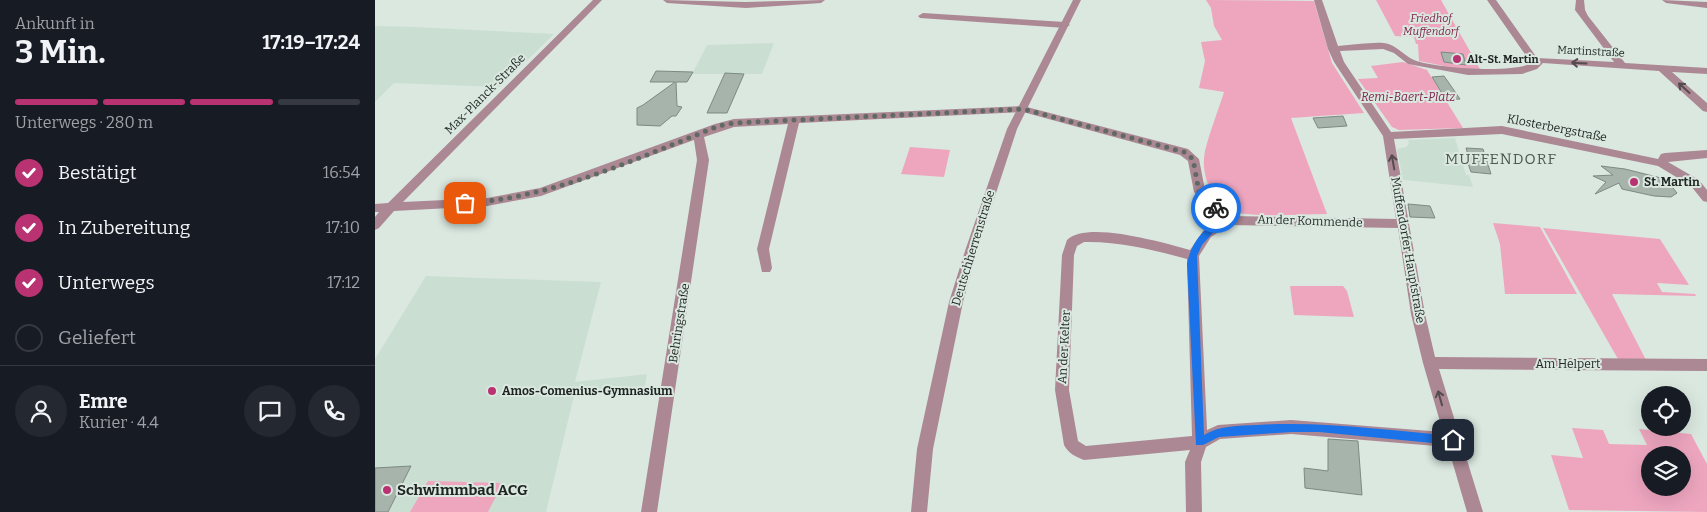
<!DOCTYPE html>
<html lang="de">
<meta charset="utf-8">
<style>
body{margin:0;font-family:Bitter,serif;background:#242831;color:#f1f3f6;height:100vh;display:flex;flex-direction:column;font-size:19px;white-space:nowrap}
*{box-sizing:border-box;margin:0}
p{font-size:16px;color:#9ea1a6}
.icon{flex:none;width:28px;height:28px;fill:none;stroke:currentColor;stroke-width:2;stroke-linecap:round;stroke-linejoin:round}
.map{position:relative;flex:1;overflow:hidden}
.sheet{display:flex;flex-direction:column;background:#171b24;width:375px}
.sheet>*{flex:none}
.buttons{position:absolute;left:1266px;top:386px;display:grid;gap:10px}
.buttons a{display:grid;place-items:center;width:50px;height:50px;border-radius:50%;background:#171b24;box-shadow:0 5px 20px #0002;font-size:25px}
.pin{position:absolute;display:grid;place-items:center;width:42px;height:42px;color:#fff;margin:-21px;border-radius:10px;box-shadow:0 2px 8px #0006}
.courier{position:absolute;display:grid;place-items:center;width:50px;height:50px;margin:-25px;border:4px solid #1a73e8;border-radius:50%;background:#fff;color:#222;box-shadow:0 1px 6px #0007}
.headline em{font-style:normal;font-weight:700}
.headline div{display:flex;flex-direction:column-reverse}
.headline{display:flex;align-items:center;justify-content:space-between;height:85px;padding:0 15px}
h1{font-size:32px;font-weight:700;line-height:38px}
.bar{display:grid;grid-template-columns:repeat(4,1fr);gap:8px 5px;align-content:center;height:60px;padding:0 15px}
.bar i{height:6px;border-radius:4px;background:#363941}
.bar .selected{background:#b93271}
.bar p{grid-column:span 4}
.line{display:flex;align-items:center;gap:12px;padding:0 15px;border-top:1px solid #363941}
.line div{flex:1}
.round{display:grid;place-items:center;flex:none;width:52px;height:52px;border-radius:26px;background:#242831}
ol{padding:0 15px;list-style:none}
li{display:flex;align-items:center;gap:15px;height:55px}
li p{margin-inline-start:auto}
li .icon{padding:5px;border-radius:50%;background:#b93271;color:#fff;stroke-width:4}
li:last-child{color:#9ea1a6}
li i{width:28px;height:28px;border:2px solid #363941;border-radius:50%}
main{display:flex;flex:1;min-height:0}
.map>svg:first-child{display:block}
</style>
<main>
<section class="sheet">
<div class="headline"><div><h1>3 Min.</h1><p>Ankunft in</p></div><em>17:19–17:24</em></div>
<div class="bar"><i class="selected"></i><i class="selected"></i><i class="selected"></i><i></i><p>Unterwegs · 280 m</p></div>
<ol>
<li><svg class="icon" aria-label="check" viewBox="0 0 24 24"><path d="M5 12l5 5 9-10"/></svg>Bestätigt<p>16:54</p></li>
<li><svg class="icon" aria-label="check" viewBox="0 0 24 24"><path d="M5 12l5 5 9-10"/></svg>In Zubereitung<p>17:10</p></li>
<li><svg class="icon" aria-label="check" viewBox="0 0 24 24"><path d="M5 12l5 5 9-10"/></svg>Unterwegs<p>17:12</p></li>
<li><i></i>Geliefert</li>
</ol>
<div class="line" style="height:90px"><a class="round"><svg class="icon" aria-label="person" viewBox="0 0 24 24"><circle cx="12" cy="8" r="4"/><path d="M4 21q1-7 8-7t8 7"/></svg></a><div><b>Emre</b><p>Kurier · 4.4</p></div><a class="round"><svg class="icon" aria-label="chat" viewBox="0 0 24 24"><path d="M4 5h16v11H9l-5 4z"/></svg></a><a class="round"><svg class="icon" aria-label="phone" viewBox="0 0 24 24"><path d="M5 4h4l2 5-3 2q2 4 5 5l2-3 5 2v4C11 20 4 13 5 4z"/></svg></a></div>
</section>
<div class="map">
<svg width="1332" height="512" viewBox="0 0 1332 512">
<rect width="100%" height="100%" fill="#dae8e0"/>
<g fill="#cadfd2">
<path d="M0,26L40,27L179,34L125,87L19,83L0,102Z"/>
<path d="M399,43L387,74H317L332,45Z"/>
<path d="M1080,138L1091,175H1094L1098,187L1028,180L1022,149L1031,147L1034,144L1033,140Z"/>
<path d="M51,276L226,282L200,382L272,374L270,386L199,396L171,512H0V359Z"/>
</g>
<g fill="#eea6bf" fill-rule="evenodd">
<path d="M831,0L939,1L957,63L989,113L916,118L952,214C926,214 897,217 871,214C841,210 824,179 830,151C835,131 843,111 849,92L824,88L830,61L826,42L847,40L839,26L836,8Z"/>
<path d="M1001,0H1066L1105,69H1084L1044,61L1043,44H1041L1039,37L1020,36Z"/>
<path d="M1028,62L1052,70L1088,128L1024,130L1017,127L983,79L1003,78L996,66Z"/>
<path d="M535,147L575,150L569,177L526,174Z"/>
<path d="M1118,223L1165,227L1202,294H1130L1125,244Z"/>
<path d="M1168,228L1285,239L1314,285L1282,283L1287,292L1320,294L1321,296L1237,294L1271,360L1243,359Z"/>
<path d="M915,286H968L972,291L979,317L919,315Z"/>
<path d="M1197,428L1228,430L1234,444L1272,445L1264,429L1316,434L1332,464V512L1194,510L1176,455L1208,458ZM1275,455H1308V488H1275Z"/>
<path d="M53,481L128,483L113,512H35Z"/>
</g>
<g fill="#a6b4ac" stroke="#7d8982">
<path d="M1066,52L1088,54L1091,65L1069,62Z"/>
<path d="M281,71L318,72L312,82H301L302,106L307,107L301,116H297L285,126L262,125V108L268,105L300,82H275Z"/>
<path d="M350,73L369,74L352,113H332Z"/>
<path d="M1069,76L1076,86L1085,99L1071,100L1057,77Z"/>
<path d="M968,116L972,126L943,128L938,118Z"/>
<path d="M1091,148L1108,149L1116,174L1096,172L1091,158H1094Z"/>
<path d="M1226,166L1250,169L1286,178L1294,183L1302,193L1296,197L1279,196L1247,189L1244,183L1220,194L1231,182L1218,176L1238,175Z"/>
<path d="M1033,204L1055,206L1060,218L1035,217Z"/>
<path d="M953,439L983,441L987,495L930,488L929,468L953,471Z"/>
<path d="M36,466L13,512H0V468Z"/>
</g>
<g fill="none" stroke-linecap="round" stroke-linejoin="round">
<g fill="#ab8894" fill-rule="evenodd">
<path d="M218,0H227L28,202L112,198L165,188L340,124L359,119L648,106L813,149L824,159L830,190L856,216L1021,219L1008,136L959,62L953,49L939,0H947L963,46C978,45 995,42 1009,43C1022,45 1028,55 1039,60C1058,68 1140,74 1156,63L1112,0H1121L1162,58L1239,62L1200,10L1201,0H1209L1210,10L1213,16L1250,63L1332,68V74L1297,72L1332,103V112L1328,111L1284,71L1168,63L1162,69L1147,74L1093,75L1033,64L1019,53L1008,49L965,51L969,62L1016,132L1127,126L1283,159L1286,154L1290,153L1332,150V158L1293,162L1324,180L1332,190V202L1328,201L1316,186L1283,166L1127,134L1019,139L1050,314L1060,357L1332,359V371L1064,369L1108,512H1092L1073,447L916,434L845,439L831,447L826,462L827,512H811L810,462L815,450L709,460C701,457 693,453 689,445L680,390L687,255L692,240C712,220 789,243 815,250L828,231L844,219L819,192L813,161L805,155L648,112L424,123L394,249L397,268L395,272H387L382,249L413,124L359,127L329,137L334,160L282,512H266L322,160L319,140L166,196L112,206L19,211L4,228L0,230V217L4,212H0V204L13,203ZM854,225L1023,228L1036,314L1048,363L1068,432L916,420L843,425L832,430L824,256L836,237ZM709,242C743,241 779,250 812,259L817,436L711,446L703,441L694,390L699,255L702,246Z"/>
<path d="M288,0L371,2L450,0L446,3L371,8L292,3Z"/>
<path d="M1287,0L1332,2V8L1291,3Z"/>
<path d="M548,13L690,22L695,25L690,28L545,18L543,16Z"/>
</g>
<path fill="#ab8894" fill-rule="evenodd" d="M698,0H706L642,129L602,251L588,302L558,449L552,512H536L542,449L574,302L590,251L632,129Z"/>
</g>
<defs><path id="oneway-shaft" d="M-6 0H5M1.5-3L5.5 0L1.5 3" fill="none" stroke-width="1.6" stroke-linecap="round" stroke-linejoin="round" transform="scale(1.25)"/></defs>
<g stroke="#564c4f">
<use href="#oneway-shaft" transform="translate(1204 63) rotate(-177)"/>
<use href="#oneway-shaft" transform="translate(1309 88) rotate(-138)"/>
<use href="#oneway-shaft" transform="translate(1018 162) rotate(-100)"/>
<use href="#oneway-shaft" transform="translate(1065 398) rotate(-106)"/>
</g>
<path fill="#1a73e8" d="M838,206H843L857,220L844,226L827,245L822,256L829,435C846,425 863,426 882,425C947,421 1012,430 1078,436L1081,437V444L1078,445L944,432H916L844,437L828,445H821L812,264C815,245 829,226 847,219L838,210Z"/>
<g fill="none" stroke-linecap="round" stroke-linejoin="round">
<path stroke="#606964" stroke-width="5" stroke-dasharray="0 9" d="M90,203C179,198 262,158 344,126L359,123L648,109L809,152L818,159L824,192L841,208"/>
</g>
<g fill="#b93271" stroke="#dae8e0" stroke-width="2">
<circle cx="1082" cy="59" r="5"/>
<circle cx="1259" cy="182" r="5"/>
<circle cx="117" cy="391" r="5"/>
<circle cx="12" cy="490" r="5"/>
</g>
<g text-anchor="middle" stroke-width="4" stroke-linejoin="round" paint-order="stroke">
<g font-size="11" font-style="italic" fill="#80234d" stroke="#dae8e0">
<text x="1056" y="22">Friedhof<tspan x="1056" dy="13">Muffendorf</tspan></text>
</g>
<g font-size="11" fill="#1e2421" stroke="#dae8e0">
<text transform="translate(1216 51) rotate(3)" y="4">Martinstraße</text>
</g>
<g font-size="11" font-weight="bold" fill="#1e2421" stroke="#dae8e0" text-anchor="start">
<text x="1092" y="63">Alt-St. Martin</text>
</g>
<g font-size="12" fill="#1e2421" stroke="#dae8e0">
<text transform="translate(110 94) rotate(-45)" y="4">Max-Planck-Straße</text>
<text transform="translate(1182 128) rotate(11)" y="4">Klosterbergstraße</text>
<text transform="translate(935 221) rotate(2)" y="4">An der Kommende</text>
<text transform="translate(598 248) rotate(-73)" y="4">Deutschherrenstraße</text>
<text transform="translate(1033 250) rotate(80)" y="4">Muffendorfer Hauptstraße</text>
<text transform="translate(304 323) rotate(-81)" y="4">Behringstraße</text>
<text transform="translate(689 347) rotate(-87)" y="4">An der Kelter</text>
<text x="1193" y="368">Am Helpert</text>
</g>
<g font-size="12" font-style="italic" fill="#80234d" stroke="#dae8e0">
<text x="1033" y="101">Remi-Baert-Platz</text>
</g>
<g font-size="12" font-weight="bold" fill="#1e2421" stroke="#dae8e0" text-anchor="start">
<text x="1269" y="186">St. Martin</text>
<text x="127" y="395">Amos-Comenius-Gymnasium</text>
</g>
<g font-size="15" letter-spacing="1" fill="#4d5952" stroke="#dae8e0">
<text x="1126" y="164">MUFFENDORF</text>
</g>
<g font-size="15" font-weight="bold" fill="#1e2421" stroke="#dae8e0" text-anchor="start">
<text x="22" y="495">Schwimmbad ACG</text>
</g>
</g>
</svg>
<div class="buttons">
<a><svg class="icon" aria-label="locate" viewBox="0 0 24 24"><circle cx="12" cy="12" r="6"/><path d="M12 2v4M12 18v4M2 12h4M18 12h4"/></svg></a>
<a><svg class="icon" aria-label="layers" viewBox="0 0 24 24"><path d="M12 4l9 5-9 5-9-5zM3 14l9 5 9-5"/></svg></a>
</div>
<div class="pin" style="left:90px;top:203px;background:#ea580c"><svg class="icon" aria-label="bag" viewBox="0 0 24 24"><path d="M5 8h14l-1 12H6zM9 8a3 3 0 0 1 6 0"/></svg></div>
<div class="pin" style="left:1078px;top:440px;background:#1f2937"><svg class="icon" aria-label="home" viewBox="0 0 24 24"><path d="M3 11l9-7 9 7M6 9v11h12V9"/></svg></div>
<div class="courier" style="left:841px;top:208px"><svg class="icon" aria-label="bike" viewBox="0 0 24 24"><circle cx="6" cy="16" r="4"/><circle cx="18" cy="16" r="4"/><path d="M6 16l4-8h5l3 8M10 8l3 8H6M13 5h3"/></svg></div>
</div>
</main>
